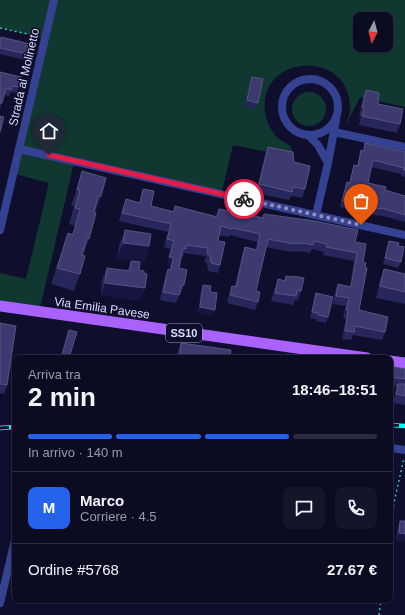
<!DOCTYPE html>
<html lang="it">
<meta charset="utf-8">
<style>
body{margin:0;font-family:Helvetica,sans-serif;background:#14142a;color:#f1f3f6;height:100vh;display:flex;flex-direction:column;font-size:15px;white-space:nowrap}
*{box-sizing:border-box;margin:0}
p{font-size:13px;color:#9a9ba5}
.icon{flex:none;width:22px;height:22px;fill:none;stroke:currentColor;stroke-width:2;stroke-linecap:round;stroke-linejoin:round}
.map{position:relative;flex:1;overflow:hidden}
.details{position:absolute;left:12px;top:355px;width:381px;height:248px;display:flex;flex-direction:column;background:#0b0b22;border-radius:8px;box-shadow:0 1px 3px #0004,0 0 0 1px #2b2b40}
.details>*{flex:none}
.needle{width:26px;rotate:186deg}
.controls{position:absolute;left:353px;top:12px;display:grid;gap:8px}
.controls a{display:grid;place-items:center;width:40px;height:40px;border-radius:8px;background:#0b0b22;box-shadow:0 1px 3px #0004,0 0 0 1px #2b2b40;font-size:20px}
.pin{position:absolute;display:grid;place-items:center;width:34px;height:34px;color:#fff;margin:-41px -17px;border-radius:50% 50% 50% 0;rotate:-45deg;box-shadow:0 0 4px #0007}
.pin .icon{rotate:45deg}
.courier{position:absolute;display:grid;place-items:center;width:40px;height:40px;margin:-20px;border:3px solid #e11d48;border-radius:50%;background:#fff;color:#222;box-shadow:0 1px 5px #0007}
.overview em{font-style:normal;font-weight:700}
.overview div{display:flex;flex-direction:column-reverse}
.overview{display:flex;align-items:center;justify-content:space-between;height:68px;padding:0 16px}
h1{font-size:26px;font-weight:700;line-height:30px}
.bar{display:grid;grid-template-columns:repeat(4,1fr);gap:6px 4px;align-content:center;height:48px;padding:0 16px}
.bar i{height:5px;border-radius:3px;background:#2b2b40}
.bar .selected{background:#2563eb}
.bar p{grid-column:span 4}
.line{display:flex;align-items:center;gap:10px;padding:0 16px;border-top:1px solid #2b2b40}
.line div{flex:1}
.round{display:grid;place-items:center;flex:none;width:42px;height:42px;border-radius:8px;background:#14142a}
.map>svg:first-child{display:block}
</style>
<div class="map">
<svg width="405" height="615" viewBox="0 0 405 615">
<rect width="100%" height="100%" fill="#0f0f2d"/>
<g fill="#113830" fill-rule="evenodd">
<path d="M0,0H405V107L360,97L346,125C347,120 350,115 350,110C352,48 258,53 265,112C266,121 272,133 279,139C282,141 287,143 290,146C292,148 293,154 294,157L233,145L221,195L74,163L39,312L0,307V273L26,279L49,183L15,174L46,39L0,28ZM360,19H386V45H360Z"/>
<circle cx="309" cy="109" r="17"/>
</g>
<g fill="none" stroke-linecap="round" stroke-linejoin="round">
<g stroke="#23caa5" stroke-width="1.5" stroke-dasharray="2 3" stroke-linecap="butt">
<path d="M0,28L37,36"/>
<path d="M390,531L394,503L404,458"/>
<path d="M379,615L381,600"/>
</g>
<g stroke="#354191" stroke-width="8">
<circle cx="310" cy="107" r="28"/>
<path d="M334,132L405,147"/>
<path d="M308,135L318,145L328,163"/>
<path d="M19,149L405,235"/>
<path d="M316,215L328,163L336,120"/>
<path d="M0,230L54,0"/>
<path d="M390,448L405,450"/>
<path d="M0,603L15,540"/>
</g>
<g stroke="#aa62ff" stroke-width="11">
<path d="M0,306L367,358"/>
<path d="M390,361L405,363"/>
</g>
<defs>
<g id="rail">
<path d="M390,425L405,426"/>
<path d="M0,428L15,427"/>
</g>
</defs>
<use href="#rail" stroke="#07ffef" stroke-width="4.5"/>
<use href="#rail" stroke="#0f0f2d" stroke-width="3" stroke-dasharray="9" stroke-linecap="butt"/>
</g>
<g fill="#28275c">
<path d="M1,37L27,54L25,60L0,54V41Z"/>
<path d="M0,72L19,87L17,93L11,92L9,96L4,95L0,109Z"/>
<path d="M252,77L258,103L256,109L245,106L250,83Z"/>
<path d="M366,90L378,104L400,124L397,133L359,125L361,116H359L363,99Z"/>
<path d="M365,143L405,152V177L401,176V174L371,167L368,183L385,190L405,196V222L379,215V216L340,207L345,189L347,182L349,183L352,172L354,165L357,166L359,157L361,150H363Z"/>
<path d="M268,147L294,162L305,189L302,198L291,196L289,200L256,193L265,155Z"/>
<path d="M82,171L101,196L95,212L89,239L83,255H82L80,274L74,291L51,284L68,233L72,234L75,226L69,224L74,206H71L77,188Z"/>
<path d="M143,189L151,206L173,211L175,206L216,216L219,209L263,217L264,214L355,242L365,267L359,310L385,332L382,340L353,335L351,340L342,339L346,319L343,318L346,306L333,304L335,292L338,284L350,286L354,261L323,255L324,252L312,249L310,253L299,251V252L291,251V252L266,247L256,291L258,302L255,310L227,303L229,294L232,286H235L242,255L245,247L256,250L257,242L230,235L229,237L219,235L218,241L220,265L218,273L208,271L207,263L204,262L206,256L184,253L183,257L181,256L179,268L184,285L181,293H180L176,303L160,300L165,277L168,269L170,270V266L167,265L171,249L164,247L168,232L119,221L123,207L126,199L139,203Z"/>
<path d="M125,230L149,246L144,262L117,258L119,246Z"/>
<path d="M389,241L401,262L398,268L383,264Z"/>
<path d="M131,261L139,270L140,301L101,295L102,280L107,268L127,271Z"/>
<path d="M384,269L405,274V304L376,298L380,281Z"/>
<path d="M286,276L301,291L298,300H295L293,305L271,301L275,288L278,279L285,281Z"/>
<path d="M203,285L210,292L215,310L213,315L198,313L201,291Z"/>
<path d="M316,293L328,317L326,323L316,321V319L310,318L314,299Z"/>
<path d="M0,323L7,385L4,394L0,393Z"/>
<path d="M181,343L230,358H176L177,354Z"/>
<path d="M390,366L405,369V405L393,403L395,393L397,387L390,386Z"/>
<path d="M400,521H405L396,541L398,528Z"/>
</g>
<g fill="#161542">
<path d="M123,243L149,246L144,262L117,258Z"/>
<path d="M169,257L173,258L170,266L167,265Z"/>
<path d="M105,283L145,288L140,301L101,295Z"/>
<path d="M200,307L215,310L213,315L198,313Z"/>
<path d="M399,533L405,534V542L396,541Z"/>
</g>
<g fill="#3c3a6e" stroke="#555484">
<path d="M1,37L30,44L27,54L0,48V42Z"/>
<path d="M0,72L21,77L19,87L12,86L11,90L6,88L2,103H0Z"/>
<path d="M252,77L263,79L258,103L247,100Z"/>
<path d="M366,90L379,93L378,104L403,109L400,124L362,116L364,108L362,107Z"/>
<path d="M0,116L4,117L0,132Z"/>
<path d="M365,143L405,152V170H403L404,168L373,160L368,183L386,187L385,190L405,196V215L381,208V209L342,201L347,182L350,183L354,165L358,166L361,150L364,151Z"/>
<path d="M268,147L293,152L294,162L310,166L305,189L293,187L292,192L259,184Z"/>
<path d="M82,171L106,178L101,196H98L94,212L96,213L89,239L87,238L82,255L85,256L80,274L57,268L68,233L73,235L80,209L75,208L80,190H77Z"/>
<path d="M143,189L154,191L151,206L174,212L175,206L217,217L219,209L263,218L264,214L315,221L358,230L355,242L366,244L363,262L366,263L365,267L367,268L359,310L388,317L385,332L355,326L354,332L345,331L348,311L346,310L349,298L336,296L338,284L351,287L357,253L326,247L327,244L314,241L313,245L302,243L301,244L294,243V244L268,239L256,291L260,292L258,302L230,295L232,286L236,287L245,247L257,250L260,234L233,228L232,229L221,226L218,241L225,242L220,265L211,263L210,255L207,254L208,248L186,245V249L183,248L179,268L187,270L184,285H182L179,295L163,292L168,269L171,270L173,258L169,257L174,241L167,239L171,224L122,213L126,199L140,203Z"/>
<path d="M125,230L151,234L149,246L123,243Z"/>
<path d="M389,241L399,243L398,246L404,247L401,262L385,258Z"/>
<path d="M131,261L140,262L139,270L144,271V273L147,274L145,288L105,283L107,268L130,271Z"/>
<path d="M384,269L405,274V292L380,286Z"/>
<path d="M286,276L292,277L293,276L304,278L301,291L297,290L296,296L275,293L278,279L285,281Z"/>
<path d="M203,285L211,286L210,292L217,293L215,310L200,307Z"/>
<path d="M316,293L333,297L328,317L318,315V313L312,312Z"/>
<path d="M0,323L16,326L7,385L0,384Z"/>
<path d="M69,330L77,332L69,358H61Z"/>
<path d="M181,343L231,350L230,358H179Z"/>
<path d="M286,356L298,358H286Z"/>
<path d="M390,366L405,369V379L390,377Z"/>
<path d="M398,384H405V396L396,394Z"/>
<path d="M400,521H405V534L399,533Z"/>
</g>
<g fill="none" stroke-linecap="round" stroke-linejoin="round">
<path stroke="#9495b6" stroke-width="4" stroke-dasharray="0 7.2" d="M244,199L361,225"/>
<path stroke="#e11d48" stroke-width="5" d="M49,155L244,199"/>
</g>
<g text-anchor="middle" stroke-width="3" stroke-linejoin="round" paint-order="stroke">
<rect fill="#0f0f2d" stroke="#9e9fc0" stroke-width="1" x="166" y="324" width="36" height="18" rx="3"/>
<g font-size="11" font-weight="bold" fill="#dbddff">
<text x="184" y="337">SS10</text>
</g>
<g font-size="12" fill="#dbddff" stroke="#0f0f2d">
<text transform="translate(24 77) rotate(-77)" y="4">Strada al Molinetto</text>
<text transform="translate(102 308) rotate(8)" y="4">Via Emilia Pavese</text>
</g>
</g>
</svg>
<div class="controls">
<a><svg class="needle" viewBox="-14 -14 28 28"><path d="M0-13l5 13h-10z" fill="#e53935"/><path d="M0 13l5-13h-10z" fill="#9a9ba5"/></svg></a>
</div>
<div class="pin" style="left:361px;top:225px;background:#ea580c"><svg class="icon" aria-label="bag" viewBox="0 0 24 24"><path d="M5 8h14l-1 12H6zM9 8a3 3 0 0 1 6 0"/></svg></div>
<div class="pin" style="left:49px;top:155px;background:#1f2937"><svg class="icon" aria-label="home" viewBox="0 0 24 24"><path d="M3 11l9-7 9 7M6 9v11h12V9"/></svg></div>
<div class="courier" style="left:244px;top:199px"><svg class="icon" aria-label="bike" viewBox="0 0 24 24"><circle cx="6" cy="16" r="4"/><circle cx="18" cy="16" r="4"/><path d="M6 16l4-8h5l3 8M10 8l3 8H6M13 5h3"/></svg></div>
<section class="details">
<div class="overview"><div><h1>2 min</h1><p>Arriva tra</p></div><em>18:46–18:51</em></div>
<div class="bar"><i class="selected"></i><i class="selected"></i><i class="selected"></i><i></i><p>In arrivo · 140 m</p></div>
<div class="line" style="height:72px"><b class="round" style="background:#2563eb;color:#fff">M</b><div><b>Marco</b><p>Corriere · 4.5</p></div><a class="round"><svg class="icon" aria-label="chat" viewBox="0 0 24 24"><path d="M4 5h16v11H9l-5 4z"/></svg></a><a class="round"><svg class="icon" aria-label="phone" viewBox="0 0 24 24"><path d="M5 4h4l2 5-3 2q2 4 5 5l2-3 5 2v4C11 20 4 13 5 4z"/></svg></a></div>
<div class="line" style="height:52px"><div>Ordine #5768</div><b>27.67 €</b></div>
</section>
</div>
